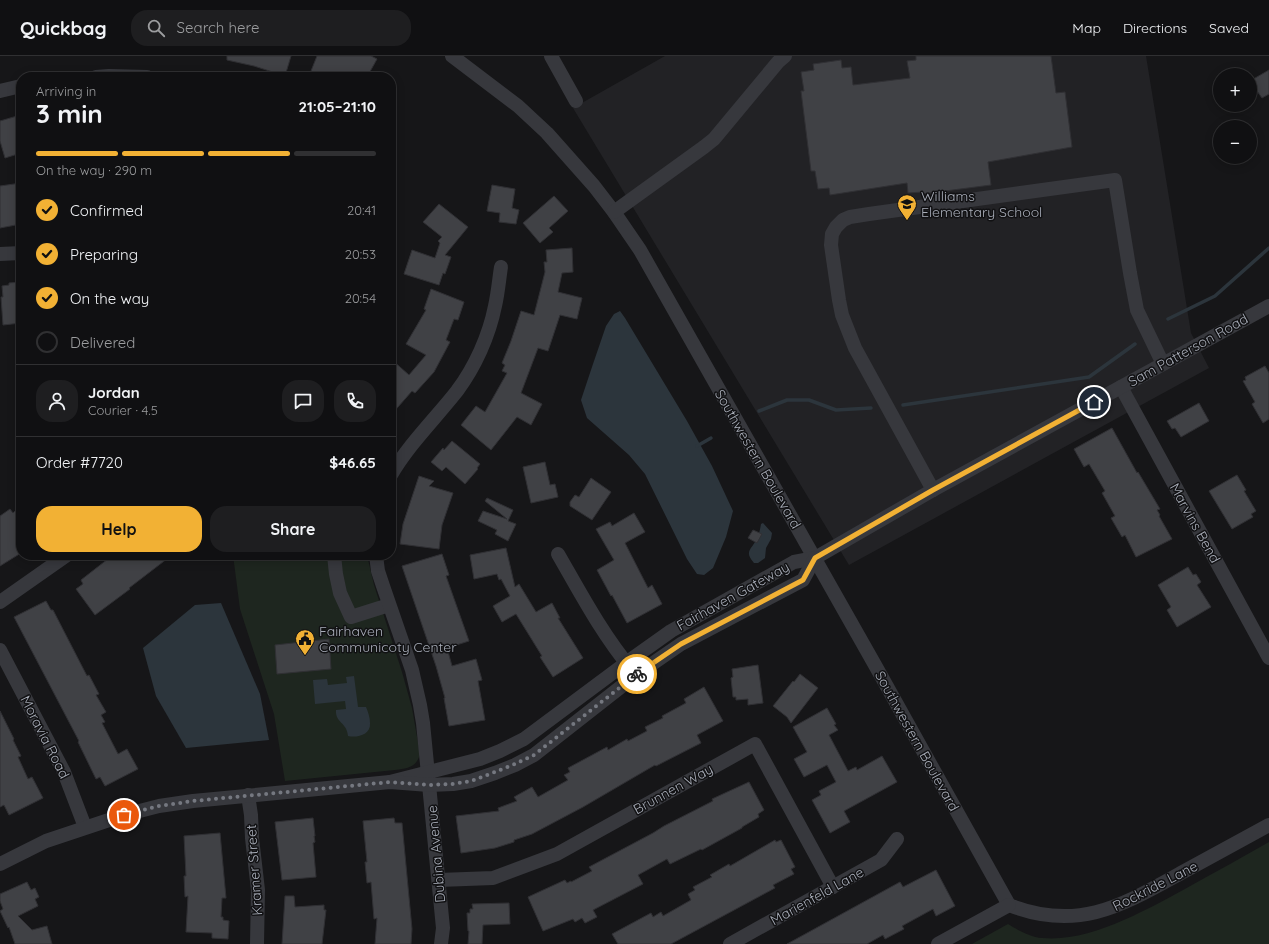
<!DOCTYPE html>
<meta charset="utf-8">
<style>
body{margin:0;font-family:Quicksand,sans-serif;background:#1e1e20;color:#f1f3f6;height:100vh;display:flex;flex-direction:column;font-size:15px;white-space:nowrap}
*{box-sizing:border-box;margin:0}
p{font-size:13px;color:#9c9d9f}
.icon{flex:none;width:22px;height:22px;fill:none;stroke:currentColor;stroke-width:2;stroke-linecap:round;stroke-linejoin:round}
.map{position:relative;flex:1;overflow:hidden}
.panel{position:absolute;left:16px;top:16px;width:380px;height:488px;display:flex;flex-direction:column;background:#101012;border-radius:16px;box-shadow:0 2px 10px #0003,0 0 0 1px #303032}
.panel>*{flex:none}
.buttons{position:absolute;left:1213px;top:12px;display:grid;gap:8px}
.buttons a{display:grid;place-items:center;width:44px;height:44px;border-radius:50%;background:#101012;box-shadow:0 2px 10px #0003,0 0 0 1px #303032;font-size:20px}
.pin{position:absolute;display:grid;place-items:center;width:34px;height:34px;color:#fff;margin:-17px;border:2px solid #fff;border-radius:50%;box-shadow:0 1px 4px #0007}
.courier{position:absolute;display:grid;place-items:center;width:40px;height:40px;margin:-20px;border:3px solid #f2b134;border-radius:50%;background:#fff;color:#222;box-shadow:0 1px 5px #0007}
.head em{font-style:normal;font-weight:700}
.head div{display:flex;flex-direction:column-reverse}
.head{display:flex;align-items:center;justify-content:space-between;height:68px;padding:0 20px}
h1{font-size:26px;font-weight:700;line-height:30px}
.bar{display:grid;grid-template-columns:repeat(4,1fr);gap:6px 4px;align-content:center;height:48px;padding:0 20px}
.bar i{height:5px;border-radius:3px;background:#303032}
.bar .active{background:#f2b134}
.bar p{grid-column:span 4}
.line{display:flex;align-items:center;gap:10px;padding:0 20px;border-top:1px solid #303032}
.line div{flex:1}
.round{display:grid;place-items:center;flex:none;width:42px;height:42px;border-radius:16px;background:#1e1e20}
ol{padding:0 20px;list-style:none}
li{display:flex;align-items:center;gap:12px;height:44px}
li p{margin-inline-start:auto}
li .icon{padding:4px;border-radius:50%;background:#f2b134;color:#111;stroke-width:4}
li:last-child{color:#9c9d9f}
li i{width:22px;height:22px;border:2px solid #303032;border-radius:50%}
.primary-button{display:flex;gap:8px;margin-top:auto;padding:8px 20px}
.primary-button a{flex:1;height:46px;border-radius:16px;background:#f2b134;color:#111;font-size:16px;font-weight:700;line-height:46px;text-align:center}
.primary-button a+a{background:#1e1e20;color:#f1f3f6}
header{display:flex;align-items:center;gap:24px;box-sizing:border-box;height:56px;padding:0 20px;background:#101012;border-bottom:1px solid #303032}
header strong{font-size:19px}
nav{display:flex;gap:22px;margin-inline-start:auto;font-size:14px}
.search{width:280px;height:36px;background:#1e1e20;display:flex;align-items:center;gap:10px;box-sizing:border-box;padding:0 14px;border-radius:16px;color:#9c9d9f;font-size:15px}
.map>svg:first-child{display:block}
</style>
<header>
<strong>Quickbag</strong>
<div class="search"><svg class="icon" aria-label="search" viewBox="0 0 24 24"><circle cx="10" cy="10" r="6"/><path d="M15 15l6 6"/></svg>Search here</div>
<nav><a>Map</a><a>Directions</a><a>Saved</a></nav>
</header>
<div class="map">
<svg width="1269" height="888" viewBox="0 0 1269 888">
<rect width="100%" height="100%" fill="#161618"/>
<path fill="#222225" d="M665,0H1146L1191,277L1209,312L849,509L573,52Z"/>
<g fill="#1e261f">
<path d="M233,499H367L374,529L402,616L412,652L420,698C416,712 408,712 395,714L285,725L274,658L240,553Z"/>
<path d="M1269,786V888H972L1008,868C1018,874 1030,881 1042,882C1090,887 1150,852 1192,829C1217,815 1243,801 1269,786Z"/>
</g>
<g fill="#2c353c">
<path d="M620,255L625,262L687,365L712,410L733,455L726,481L713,512L704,519L697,518L687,503L645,418L629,399L587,362L581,344L593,308L606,270L614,258Z"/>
<path d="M763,467L772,477L771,483L766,492L765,502L758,507H754C744,496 751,494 756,484C759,479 760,474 761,468Z"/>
<path d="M221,547L260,638L269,684L186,692L156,640L143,592L195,549Z"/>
<path d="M354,620L358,651H366C368,656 370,661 370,667C371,679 357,682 348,680C347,666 335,667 336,654L346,653L345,645L315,648L313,624L327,623L328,629L347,627L346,621Z"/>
</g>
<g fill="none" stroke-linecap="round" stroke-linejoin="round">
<g stroke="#2c353c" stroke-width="3.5">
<path d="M1168,263L1215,240L1269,192"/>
<path d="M903,349L1089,321L1135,288"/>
<path d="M759,355L787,344H809L836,354L871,352"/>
<path d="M697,390L711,382"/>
</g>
</g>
<g fill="#404145" stroke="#303034">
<path d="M227,0H291L285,20L254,10L227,4Z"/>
<path d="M317,0H371L377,3L367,21H327L311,15Z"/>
<path d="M916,0H1051L1056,37L1065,36L1072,91L988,106L991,129L922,138V136L908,137L907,127L830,139L829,132L818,133L815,115H811L801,35H804L801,16L814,14L813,8L841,4L842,12L851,11L853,29L910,22L907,5L916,4Z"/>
<path d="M1269,14V38L1262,42L1250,25Z"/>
<path d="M17,60L21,74V97L5,102L0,85V65Z"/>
<path d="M21,127V168L0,172V130Z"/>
<path d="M492,129L515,133L512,152L519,154L516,168L499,166L500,157L487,155Z"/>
<path d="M554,140L568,155L549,172L553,176L540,187L523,167Z"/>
<path d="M439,148L468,171L445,199L451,201L445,218L443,217L439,229L404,218L412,194L435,202L440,187L438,185L442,181L423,166Z"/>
<path d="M572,192L573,216L562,217L558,236L582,242L577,263L560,259L548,295L538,292L521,337L542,348L531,369L517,361L491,394L461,369L476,350L485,356L507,317L502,315L505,309L502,307L511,285L521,255L534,259L545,216L544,206H547L546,194Z"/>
<path d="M21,226V267L3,269L1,241H3L2,230L9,229V227Z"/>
<path d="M431,233L464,246L458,264L454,263L446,284L450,286L434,316L415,337L412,335L391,359V303L409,319L426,299L406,288L426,254L424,253Z"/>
<path d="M1265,310L1269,317V363L1263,367L1252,348L1255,346L1243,325L1246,324L1245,321Z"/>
<path d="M1199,347L1209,365L1181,381L1175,372L1172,373L1167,365Z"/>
<path d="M1112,372L1137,417L1138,416L1160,453L1157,454L1160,459L1159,460L1172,483L1136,501L1125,479L1122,481L1111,462L1115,460L1102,437L1105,435L1089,408L1084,411L1074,393Z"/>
<path d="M452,385L480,408L477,412L478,413L465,428L446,411L442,415L431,406L443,392L444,394Z"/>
<path d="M545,406L550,429L555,428L558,441L531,447L523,411Z"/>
<path d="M1237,419L1246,434L1244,435L1256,455L1251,458L1253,461L1232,473L1209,435Z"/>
<path d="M419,420L434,425L429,430L453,437L442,469L439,493L400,488L403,468Z"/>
<path d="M591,422L611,436L592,464L570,450V446L575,439L579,441Z"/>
<path d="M487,442L513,454L508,465L516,468L508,485L495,478L497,474L478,465L483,455L507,463L485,445Z"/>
<path d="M10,453L13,457L17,453L21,458V497L0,510V460Z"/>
<path d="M634,457L645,476L625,487L648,532L652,529L662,548L627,567L612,539L611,540L597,514L614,504L596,473L610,466L612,470Z"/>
<path d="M753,474L762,478L757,487L748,482Z"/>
<path d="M506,492L515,531L519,528L536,556L552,547L560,562H558L583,602L553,621L540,601L542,600L516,558L502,566L493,550L510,540L501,523L499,524L497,518L474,523L470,499Z"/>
<path d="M442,498L449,519L446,520L469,585L447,592L452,610L476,603L482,624L478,625L485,664L449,670L444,642H445L436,610L402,510Z"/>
<path d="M113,499H172L129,532L130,533L95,559L76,533L83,528L81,524Z"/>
<path d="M1188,511L1193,519L1196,518L1201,526L1197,529L1211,551L1177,571L1167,554L1171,551L1158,529Z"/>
<path d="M46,545L51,554H53L87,620L89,619L99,638L96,639L106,656L101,659L105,666L102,667L118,698L127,693L138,713L105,730L100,721L96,723L78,686L79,685L14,561Z"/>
<path d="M329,583L331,613L277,618L275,589Z"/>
<path d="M758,609L763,647L748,649V643L736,644V641H733L731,622L733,621L732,613Z"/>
<path d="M800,618L818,632L791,667L787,661L773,650L793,625L794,626Z"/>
<path d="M704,631L723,665L697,679L701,687L656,710L655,709L583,751L532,778L514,784V786L495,792L461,797L456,760L499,755L498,752L517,745L514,741L532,731L538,741L568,724L564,719L570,716L568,712L607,691L608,694L627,683L628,685L647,675L645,671L663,662L662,660L686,647L684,643Z"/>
<path d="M827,652L836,668L834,669L838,674L829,679L848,715L856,711L857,714L882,700L897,726L844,755L850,766L830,777L812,744L821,739L819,735L836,726L827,709L804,721L794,703L807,696L793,671Z"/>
<path d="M0,655L14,683L13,684L21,700L18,701L28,723L32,721L43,742L9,759L4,749L0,751Z"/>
<path d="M749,726L764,754L758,758L759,761L742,771V772L702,794L701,793L670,808L667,803L638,819L643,828L593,854L597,861L585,867L582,862L575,866L573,863L543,875L528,841L565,824L567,827L571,825V826L592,815L589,811L653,777L664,770L713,745L712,743Z"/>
<path d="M313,762L315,780H314L315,786L313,787L316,821L282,824L275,766Z"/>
<path d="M394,762L395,767H402L412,873L411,888H375L377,862L374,863L371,826L367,827L365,806H367L363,765Z"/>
<path d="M220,777L226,842H222L221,861H223V864L229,865L228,883L212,882V877L186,876L188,840L185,841L184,820H186L184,780Z"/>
<path d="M775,784L776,786L781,784L795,811L791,813L794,818L773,829L775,832L671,888H618L612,878L651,857L653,861L661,856L663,860L691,844L688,838L695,834L693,831L712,821L710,819L729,808L730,810Z"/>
<path d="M936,814L955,850L936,860L933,853L902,870L904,873L885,883L883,879L867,888H787L900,826L903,831Z"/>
<path d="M27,826L31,834L35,832L39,841L35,843L38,850L18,860L32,874L47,870L52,888H15L9,871L8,872L0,855L3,853L0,845V838Z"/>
<path d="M285,840H294L295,851L324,849V854H326L322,888H282Z"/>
<path d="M509,847L510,868L483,869L482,888H468L469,875H468L467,857H470V853H473L472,848Z"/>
</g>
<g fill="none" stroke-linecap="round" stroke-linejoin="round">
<g stroke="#37383d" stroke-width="14">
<path d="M452,0L518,50L547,77L594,130L614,156L640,194L875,609L1009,849"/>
<path d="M551,0L576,45"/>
<path d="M96,21L109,20L147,21"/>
<path d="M0,35L21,30"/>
<path d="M614,156L704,91L714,83L778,6L785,0"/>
<path d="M0,198L21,197"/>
<path d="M1121,331L1269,602"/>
<path d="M391,419C409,388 435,363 457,335C475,311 489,280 495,250C498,237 499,224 501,211"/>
<path d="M933,434L855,292L842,259L839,244L831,189L832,178L836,171L843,164L850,161L869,158L1115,124L1130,217L1137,254L1163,308"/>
<path d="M558,498C581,538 602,578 632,614"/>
<path d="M334,499L336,518L340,537L351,561L389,549"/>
<path d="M376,499L378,515L383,530L412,614L420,649L423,667L443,872L441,888"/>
<path d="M0,546L67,499"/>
<path d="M0,594L64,716L85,771"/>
<path d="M390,726L480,703L500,695L524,683L626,607L671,575L794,506L815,502L933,434L1269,250"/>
<path d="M248,739L251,759L252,782L258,834L257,888"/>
<path d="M0,808L46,785L124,759L159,750L193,745L390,726L429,729L453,728L471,725L495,717L515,709L534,699L636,619L681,588L803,524L815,502"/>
<path d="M439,824L493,822L557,798L755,688L833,831"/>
<path d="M1009,849C1078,876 1121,850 1181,817C1210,801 1240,785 1269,769"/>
<path d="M730,888L881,804L897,783"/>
<path d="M938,888L1009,849"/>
</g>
</g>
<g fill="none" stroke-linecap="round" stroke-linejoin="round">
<path stroke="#757880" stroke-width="4" stroke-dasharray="0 7.2" d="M124,759L159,750L193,745L276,737L390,726L430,729L452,728L471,725L495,716L515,708L534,699L637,618"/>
<path stroke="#f2b134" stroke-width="5" d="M637,618L681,588L803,524L815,502L933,434L1094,346"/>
</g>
<defs>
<symbol id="school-pin" viewBox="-11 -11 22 30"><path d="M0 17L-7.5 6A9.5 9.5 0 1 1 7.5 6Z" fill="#f2b134" stroke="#111113"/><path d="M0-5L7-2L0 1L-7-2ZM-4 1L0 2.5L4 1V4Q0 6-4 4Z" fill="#111"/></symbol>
<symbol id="civic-pin" viewBox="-11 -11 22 30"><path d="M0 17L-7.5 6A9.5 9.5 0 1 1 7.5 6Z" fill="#f2b134" stroke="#111113"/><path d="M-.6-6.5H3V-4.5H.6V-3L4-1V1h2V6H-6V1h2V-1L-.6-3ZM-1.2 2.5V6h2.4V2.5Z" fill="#111"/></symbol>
</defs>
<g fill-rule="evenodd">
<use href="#school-pin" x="896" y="137" width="22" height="30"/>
<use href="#civic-pin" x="294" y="572" width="22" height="30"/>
</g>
<g text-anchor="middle" stroke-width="3" stroke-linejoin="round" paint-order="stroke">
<g font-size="14" fill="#a8adb8" stroke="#111113" text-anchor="start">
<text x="921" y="145">Williams<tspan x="921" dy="16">Elementary School</tspan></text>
<text x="319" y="580">Fairhaven<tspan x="319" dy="16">Communicoty Center</tspan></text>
</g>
<g font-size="14" fill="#a8adb8" stroke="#111113">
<text transform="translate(1188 294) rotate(-29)" y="5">Sam Patterson Road</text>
<text transform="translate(758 403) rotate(60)" y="5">Southwestern Boulevard</text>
<text transform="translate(1195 467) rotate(61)" y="5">Marvins Bend</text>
<text transform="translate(733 540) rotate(-29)" y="5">Fairhaven Gateway</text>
<text transform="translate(45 681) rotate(63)" y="5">Moravia Road</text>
<text transform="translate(917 685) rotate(61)" y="5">Southwestern Boulevard</text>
<text transform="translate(673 733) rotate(-29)" y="5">Brunnen Way</text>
<text transform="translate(436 798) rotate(-95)" y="5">Dubina Avenue</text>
<text transform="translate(254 814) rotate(-94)" y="5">Kramer Street</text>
<text transform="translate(1155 830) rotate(-27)" y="5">Rockride Lane</text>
<text transform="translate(817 840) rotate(-29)" y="5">Marienfeld Lane</text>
</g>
</g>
</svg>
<div class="buttons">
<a>+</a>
<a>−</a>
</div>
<div class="pin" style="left:124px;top:759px;background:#ea580c"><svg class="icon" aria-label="bag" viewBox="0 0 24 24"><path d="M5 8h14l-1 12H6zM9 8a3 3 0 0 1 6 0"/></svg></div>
<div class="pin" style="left:1094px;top:346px;background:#1f2937"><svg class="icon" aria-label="home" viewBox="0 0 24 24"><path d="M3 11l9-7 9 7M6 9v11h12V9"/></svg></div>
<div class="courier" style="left:637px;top:618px"><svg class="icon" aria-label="bike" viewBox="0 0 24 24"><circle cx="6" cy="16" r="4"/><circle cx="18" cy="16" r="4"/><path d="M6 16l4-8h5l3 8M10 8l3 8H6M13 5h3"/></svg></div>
<section class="panel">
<div class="head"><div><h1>3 min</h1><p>Arriving in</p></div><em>21:05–21:10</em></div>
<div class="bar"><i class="active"></i><i class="active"></i><i class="active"></i><i></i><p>On the way · 290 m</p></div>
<ol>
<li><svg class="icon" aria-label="check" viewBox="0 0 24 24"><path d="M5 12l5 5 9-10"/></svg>Confirmed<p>20:41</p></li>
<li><svg class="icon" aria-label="check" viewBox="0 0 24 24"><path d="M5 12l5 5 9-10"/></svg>Preparing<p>20:53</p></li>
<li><svg class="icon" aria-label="check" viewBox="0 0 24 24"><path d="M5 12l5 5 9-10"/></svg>On the way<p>20:54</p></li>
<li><i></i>Delivered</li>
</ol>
<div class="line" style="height:72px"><a class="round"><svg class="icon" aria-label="person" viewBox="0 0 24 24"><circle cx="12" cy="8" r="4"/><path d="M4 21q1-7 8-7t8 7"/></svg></a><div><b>Jordan</b><p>Courier · 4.5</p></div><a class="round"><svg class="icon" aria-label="chat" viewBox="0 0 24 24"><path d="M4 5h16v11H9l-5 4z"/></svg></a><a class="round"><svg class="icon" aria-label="phone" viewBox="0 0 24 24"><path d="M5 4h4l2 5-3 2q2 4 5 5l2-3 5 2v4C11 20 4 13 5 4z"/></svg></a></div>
<div class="line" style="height:52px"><div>Order #7720</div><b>$46.65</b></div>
<div class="primary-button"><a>Help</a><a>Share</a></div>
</section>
</div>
